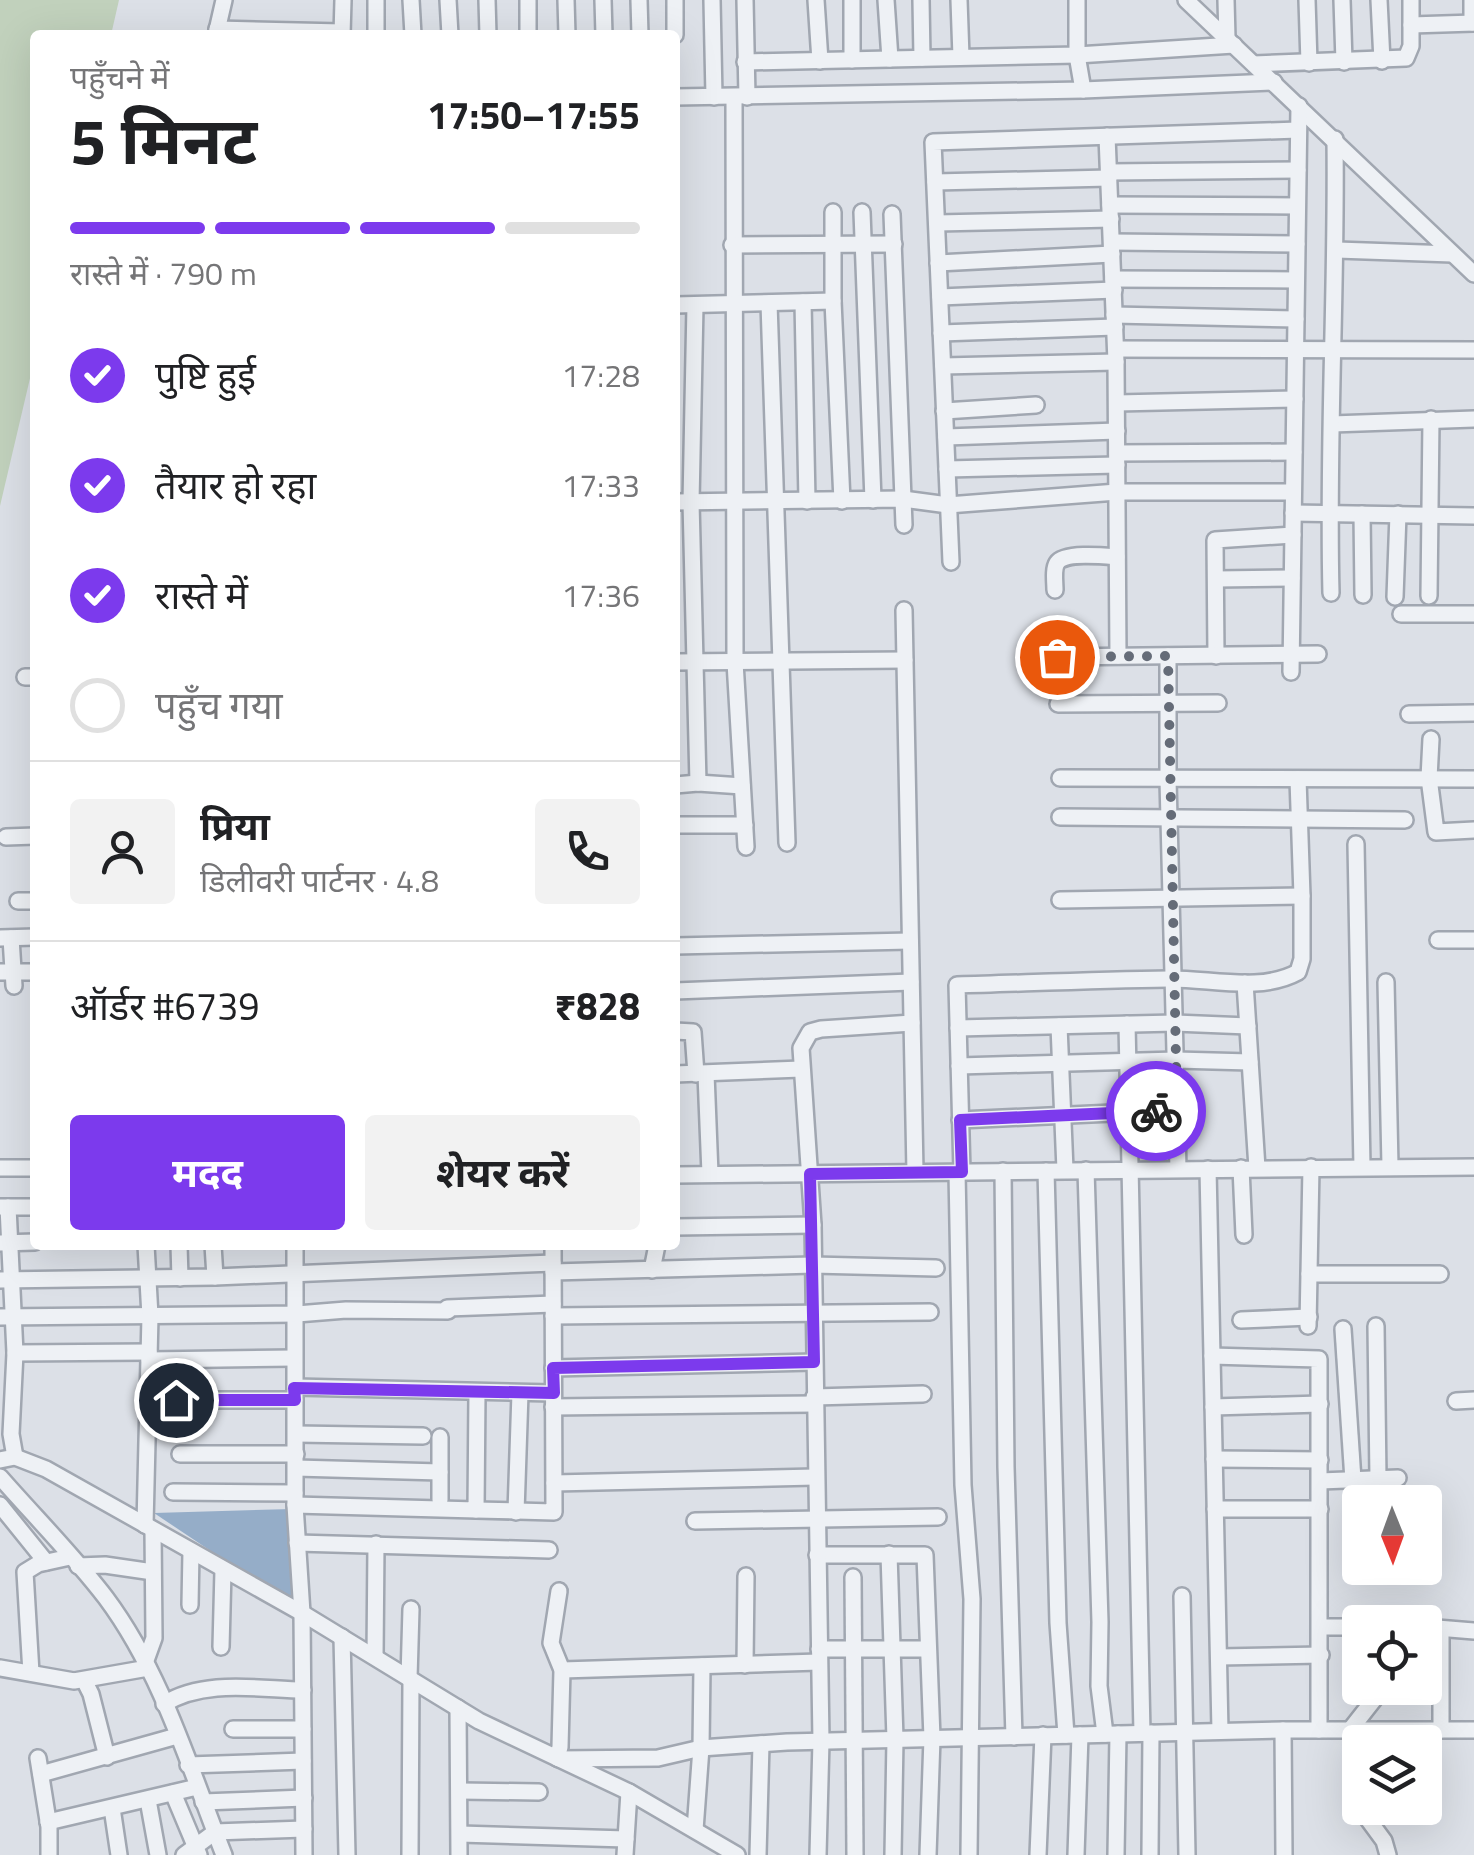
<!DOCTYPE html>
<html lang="hi">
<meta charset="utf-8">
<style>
body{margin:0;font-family:"Titillium Web","Noto Sans Devanagari",sans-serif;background:#f2f2f2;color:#202124;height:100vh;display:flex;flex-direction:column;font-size:38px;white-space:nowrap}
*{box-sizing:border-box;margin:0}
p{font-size:32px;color:#757577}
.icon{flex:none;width:55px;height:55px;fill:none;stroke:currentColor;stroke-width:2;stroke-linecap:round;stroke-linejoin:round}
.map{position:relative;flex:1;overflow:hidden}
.side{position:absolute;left:30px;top:30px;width:650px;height:1220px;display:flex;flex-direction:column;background:#fff;border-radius:10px;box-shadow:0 10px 40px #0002}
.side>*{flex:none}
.needle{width:65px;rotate:179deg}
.tools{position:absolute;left:1342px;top:1485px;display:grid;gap:20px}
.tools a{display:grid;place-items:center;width:100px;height:100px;border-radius:10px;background:#fff;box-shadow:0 10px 40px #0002;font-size:50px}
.pin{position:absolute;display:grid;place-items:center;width:85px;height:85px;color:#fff;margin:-42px;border:5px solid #fff;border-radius:50%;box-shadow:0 2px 10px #0007}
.courier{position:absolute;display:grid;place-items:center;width:100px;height:100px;margin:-50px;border:8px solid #7c3aed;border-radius:50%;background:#fff;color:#222;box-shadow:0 2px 12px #0007}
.summary em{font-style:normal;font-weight:700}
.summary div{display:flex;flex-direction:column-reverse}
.summary{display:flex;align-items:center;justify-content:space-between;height:170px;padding:0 40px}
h1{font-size:65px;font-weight:700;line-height:75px}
.bar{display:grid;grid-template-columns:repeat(4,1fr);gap:15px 10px;align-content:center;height:120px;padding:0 40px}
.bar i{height:12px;border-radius:8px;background:#e0e0e0}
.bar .active{background:#7c3aed}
.bar p{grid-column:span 4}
.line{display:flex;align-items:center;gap:25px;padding:0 40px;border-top:2px solid #e0e0e0}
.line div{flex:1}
.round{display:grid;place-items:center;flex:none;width:105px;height:105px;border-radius:10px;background:#f2f2f2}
ol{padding:0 40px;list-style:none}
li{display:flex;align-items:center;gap:30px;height:110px}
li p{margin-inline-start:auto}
li .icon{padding:10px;border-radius:50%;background:#7c3aed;color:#fff;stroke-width:4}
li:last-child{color:#757577}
li i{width:55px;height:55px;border:5px solid #e0e0e0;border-radius:50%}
.button{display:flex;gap:20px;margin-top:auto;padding:20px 40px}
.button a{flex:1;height:115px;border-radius:10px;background:#7c3aed;color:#fff;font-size:40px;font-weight:700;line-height:115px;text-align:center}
.button a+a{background:#f2f2f2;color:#202124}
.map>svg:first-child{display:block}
</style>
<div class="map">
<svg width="1474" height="1855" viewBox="0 0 1474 1855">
<rect width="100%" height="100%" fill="#dce0e7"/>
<path fill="#c1d1bc" d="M0,0H119L111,35H35V357L0,506Z"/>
<path fill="#95adc8" d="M292,1509L293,1606L154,1513Z"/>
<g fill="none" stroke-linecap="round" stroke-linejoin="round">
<defs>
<g id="minor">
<path d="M411,0L413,35"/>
<path d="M448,0L450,35"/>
<path d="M487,0L488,35"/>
<path d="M528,0V35"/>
<path d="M566,0L567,35"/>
<path d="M603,0L604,35"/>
<path d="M639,0L640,35"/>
<path d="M712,0L714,97"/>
<path d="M745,0L747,97"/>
<path d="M816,0L820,61"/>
<path d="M852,0V60"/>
<path d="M886,0L890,59"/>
<path d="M921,0L922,58"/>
<path d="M959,0L961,57"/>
<path d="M1077,0V55L1083,90"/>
<path d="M1186,0L1474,274"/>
<path d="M1226,0L1227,38"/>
<path d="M1307,0L1309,63"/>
<path d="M1342,0L1344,62"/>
<path d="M1379,0L1382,61"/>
<path d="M1472,23V0"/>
<path d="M1411,25L1474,23"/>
<path d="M217,29L342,32"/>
<path d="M216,35L224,0"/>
<path d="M342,35L343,0"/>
<path d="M376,35V0"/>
<path d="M675,35V0"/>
<path d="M745,62L1077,55L1234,45"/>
<path d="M1254,64L1406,58L1411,46V0"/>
<path d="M675,97L1083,90L1274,82"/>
<path d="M734,97L735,662L746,847"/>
<path d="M1107,136L1116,362L1118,656"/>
<path d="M1109,172L1298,170"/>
<path d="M935,182L1109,178"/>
<path d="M1110,205L1297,206"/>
<path d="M833,212V301L842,501"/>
<path d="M862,212L873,500"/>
<path d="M892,214L904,525"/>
<path d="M937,223L1111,219"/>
<path d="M1112,242L1297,244"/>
<path d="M732,245L894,244"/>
<path d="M1337,250L1452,254"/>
<path d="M938,263L1112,254"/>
<path d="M1113,279L1296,280"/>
<path d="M940,297L1114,290"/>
<path d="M803,302L807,501"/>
<path d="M769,303L787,843"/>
<path d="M675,305L833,301"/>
<path d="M695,305L691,502L698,783"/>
<path d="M1114,315L1296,319"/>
<path d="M941,333L1115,327"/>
<path d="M1116,349L1474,350"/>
<path d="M943,366L1116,362"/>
<path d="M1117,403L1295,399"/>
<path d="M944,411L1036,405"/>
<path d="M1332,424L1474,419"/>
<path d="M946,437L1117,431"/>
<path d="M1117,453L1294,452"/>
<path d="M947,469L1117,465"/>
<path d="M675,502L903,499L948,505L1117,492H1293"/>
<path d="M1293,513L1474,516"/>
<path d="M1362,514L1363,595"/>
<path d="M951,562L933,142L1298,130"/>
<path d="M1216,579L1292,578"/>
<path d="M1055,590C1055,583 1053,569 1057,563C1064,552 1105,556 1117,557"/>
<path d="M1331,593C1327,442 1337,291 1335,139"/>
<path d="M1429,596L1431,419"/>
<path d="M1395,597L1398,514"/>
<path d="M904,610L915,1172"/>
<path d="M1401,614H1474"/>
<path d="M1168,656V780L1178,1169"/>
<path d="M1216,656L1215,540L1293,535"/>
<path d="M1057,657L1318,654"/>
<path d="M675,662L905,660"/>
<path d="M1291,672L1299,106"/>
<path d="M25,677H35"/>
<path d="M1058,704L1218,703"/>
<path d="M1409,714L1474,713"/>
<path d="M1431,739L1429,778L1436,832L1474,830"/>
<path d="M1060,778L1474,779"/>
<path d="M675,785L698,783L742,786"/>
<path d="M1060,817L1405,820"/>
<path d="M675,825H745"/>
<path d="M6,837L35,836"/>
<path d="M1356,844L1362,1167"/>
<path d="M1060,900L1302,896"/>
<path d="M18,901H35"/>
<path d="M0,938L35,937"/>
<path d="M11,938L14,986"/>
<path d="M1438,940H1474"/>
<path d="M675,946L910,941"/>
<path d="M0,972H35"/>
<path d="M1386,982L1390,1166"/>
<path d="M1245,983L1257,1168"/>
<path d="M675,991L911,982"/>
<path d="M1127,1024L1142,1733"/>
<path d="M1059,1026L1065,1170"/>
<path d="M958,1028L1175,1023L1248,1026"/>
<path d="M675,1031L693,1032L696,1074"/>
<path d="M959,1066L1176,1060L1250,1062"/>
<path d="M675,1074L801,1069"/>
<path d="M706,1074L710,1174"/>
<path d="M960,1120L1177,1110"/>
<path d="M0,1168H35"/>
<path d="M1241,1168L1244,1235"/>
<path d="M1208,1169L1220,1731"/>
<path d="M1086,1170L1100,1622L1099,1686L1105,1734"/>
<path d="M1003,1171L1006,1467L1014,1737"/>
<path d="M1046,1171L1058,1623L1066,1735"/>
<path d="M957,1172L963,1485L972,1599L969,1855"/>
<path d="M962,1172L957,985C1027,983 1097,980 1168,979C1209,978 1260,993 1298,972L1302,959V896L1298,779"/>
<path d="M675,1175L1474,1167"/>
<path d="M0,1207H35"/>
<path d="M8,1207L15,1353L11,1434L15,1457"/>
<path d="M675,1227L813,1225"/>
<path d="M0,1243L35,1242"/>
<path d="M179,1245L180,1278"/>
<path d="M213,1245L215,1277"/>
<path d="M295,1245V1505L302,1613L304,1855"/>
<path d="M652,1270L657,1245"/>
<path d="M553,1272L813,1265L936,1268"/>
<path d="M1309,1274H1440"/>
<path d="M0,1280L215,1277L553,1263"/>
<path d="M447,1308L553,1304"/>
<path d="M553,1316L930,1312"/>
<path d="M0,1317L297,1314L346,1310L448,1311"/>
<path d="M1241,1320L1309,1317"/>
<path d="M1308,1326L1311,1167"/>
<path d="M1376,1326L1378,1479"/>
<path d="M1343,1329L1353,1480"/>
<path d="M15,1353L149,1352"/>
<path d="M1212,1356L1319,1359V1730"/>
<path d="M149,1360L294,1358"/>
<path d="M553,1368L814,1362"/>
<path d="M295,1387L553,1393"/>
<path d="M814,1397L923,1394"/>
<path d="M176,1400H295"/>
<path d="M1456,1401L1474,1400"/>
<path d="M553,1407L814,1404"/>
<path d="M1213,1407L1320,1404"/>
<path d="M296,1434L423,1436"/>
<path d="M180,1454H296"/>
<path d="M1214,1459L1320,1460"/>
<path d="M0,1460L15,1457L46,1469L302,1613L479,1721L629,1792L737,1855"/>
<path d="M296,1468L440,1472"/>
<path d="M0,1477C35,1517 74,1556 106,1598C162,1673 190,1769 224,1855"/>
<path d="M1320,1481L1398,1478"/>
<path d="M554,1483L815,1477"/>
<path d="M173,1492L295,1493"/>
<path d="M440,1500V1437"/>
<path d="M0,1505L46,1562"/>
<path d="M295,1505L476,1510L477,1392"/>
<path d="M1215,1509H1320"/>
<path d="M476,1510L554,1512L553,1245"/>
<path d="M516,1512L520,1393"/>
<path d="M695,1521L938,1517"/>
<path d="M145,1525L150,1316L146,1245"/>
<path d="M297,1543L549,1550"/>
<path d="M889,1554L895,1739L893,1855"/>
<path d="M817,1555H925L932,1738L928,1855"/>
<path d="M78,1566L105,1565L153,1572"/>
<path d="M853,1577L855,1855"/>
<path d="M1182,1596L1187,1855"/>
<path d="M190,1605L191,1551"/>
<path d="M1321,1627H1360"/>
<path d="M1425,1627L1474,1631"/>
<path d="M1441,1629V1730"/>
<path d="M342,1637L347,1855"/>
<path d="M221,1647L223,1570"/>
<path d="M819,1649H928"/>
<path d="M375,1657L376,1544"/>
<path d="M1219,1657L1321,1655"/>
<path d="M145,1663L154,1638L153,1530"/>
<path d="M745,1665L746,1576"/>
<path d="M0,1668L74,1681L148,1668"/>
<path d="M562,1670L819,1662"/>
<path d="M31,1673L25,1572L38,1564L70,1557"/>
<path d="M409,1678L411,1609"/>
<path d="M84,1680L91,1694L107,1757"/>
<path d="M164,1704C204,1679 257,1689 303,1690"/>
<path d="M458,1708L459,1855"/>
<path d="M233,1729H303"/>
<path d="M1283,1730L1284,1855"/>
<path d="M1350,1730L1383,1688"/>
<path d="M38,1758L49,1827V1855"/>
<path d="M557,1758L560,1747L562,1670L551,1643L559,1591"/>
<path d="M559,1759L658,1758L701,1748L787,1742L1283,1730H1474"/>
<path d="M1360,1763L1359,1807L1384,1841L1388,1855"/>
<path d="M188,1765L303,1761"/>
<path d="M41,1774L177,1736"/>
<path d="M460,1791L539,1792"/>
<path d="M173,1793L199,1855"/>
<path d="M148,1800L158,1855"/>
<path d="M203,1802L304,1798"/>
<path d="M112,1808L119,1855"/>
<path d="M48,1822L197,1787"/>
<path d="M695,1830L701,1748L702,1666"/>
<path d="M460,1834L626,1839"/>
<path d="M184,1855L215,1832L304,1829"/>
<path d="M410,1855L411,1681"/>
<path d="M625,1855L629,1792"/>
<path d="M758,1855L761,1744"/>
<path d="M818,1855L821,1741L813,1225L801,1048L810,1032L821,1029L912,1023"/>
<path d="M1038,1855L1043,1735"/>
<path d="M1076,1855L1080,1735"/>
<path d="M1116,1855L1118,1734"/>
<path d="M1150,1855L1151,1733"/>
</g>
</defs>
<use href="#minor" stroke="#a1a7b1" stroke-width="20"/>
<use href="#minor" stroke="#eef1f5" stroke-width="15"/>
</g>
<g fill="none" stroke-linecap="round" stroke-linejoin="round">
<path stroke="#656c78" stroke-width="10" stroke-dasharray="0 18" d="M1057,657L1168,656L1177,1110L1156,1111"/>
<path stroke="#7c3aed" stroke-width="12" d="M176,1400H295L294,1388L554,1393L553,1368L814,1362L810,1174L962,1172L960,1120L1156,1111"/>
</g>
</svg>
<div class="tools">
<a><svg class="needle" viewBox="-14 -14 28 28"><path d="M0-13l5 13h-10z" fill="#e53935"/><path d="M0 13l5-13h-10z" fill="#757577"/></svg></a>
<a><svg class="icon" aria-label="locate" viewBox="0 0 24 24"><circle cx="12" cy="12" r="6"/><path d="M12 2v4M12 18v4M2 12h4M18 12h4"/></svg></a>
<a><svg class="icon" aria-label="layers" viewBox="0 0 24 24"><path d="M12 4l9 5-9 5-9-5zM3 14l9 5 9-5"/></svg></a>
</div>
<div class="pin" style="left:1057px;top:657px;background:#ea580c"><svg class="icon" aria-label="bag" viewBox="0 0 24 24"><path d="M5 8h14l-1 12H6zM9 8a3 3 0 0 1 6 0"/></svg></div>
<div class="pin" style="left:176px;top:1400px;background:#1f2937"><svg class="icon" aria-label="home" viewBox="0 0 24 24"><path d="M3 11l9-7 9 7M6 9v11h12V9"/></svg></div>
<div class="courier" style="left:1156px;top:1111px"><svg class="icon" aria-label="bike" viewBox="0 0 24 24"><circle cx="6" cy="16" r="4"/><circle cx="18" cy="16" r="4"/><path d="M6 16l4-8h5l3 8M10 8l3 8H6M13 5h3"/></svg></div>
<section class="side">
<div class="summary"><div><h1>5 मिनट</h1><p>पहुँचने में</p></div><em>17:50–17:55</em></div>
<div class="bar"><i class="active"></i><i class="active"></i><i class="active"></i><i></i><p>रास्ते में · 790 m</p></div>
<ol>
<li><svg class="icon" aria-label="check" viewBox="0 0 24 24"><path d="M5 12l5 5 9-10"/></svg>पुष्टि हुई<p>17:28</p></li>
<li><svg class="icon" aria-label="check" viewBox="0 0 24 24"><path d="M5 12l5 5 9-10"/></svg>तैयार हो रहा<p>17:33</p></li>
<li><svg class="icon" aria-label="check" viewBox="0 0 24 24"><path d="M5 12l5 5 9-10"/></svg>रास्ते में<p>17:36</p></li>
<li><i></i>पहुँच गया</li>
</ol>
<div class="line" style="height:180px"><a class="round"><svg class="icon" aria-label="person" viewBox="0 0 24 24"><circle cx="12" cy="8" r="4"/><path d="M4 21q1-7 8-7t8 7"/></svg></a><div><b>प्रिया</b><p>डिलीवरी पार्टनर · 4.8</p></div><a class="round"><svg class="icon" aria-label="phone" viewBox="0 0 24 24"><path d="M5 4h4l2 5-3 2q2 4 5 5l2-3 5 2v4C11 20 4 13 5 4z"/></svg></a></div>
<div class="line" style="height:130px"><div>ऑर्डर #6739</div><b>₹828</b></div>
<div class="button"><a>मदद</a><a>शेयर करें</a></div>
</section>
</div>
